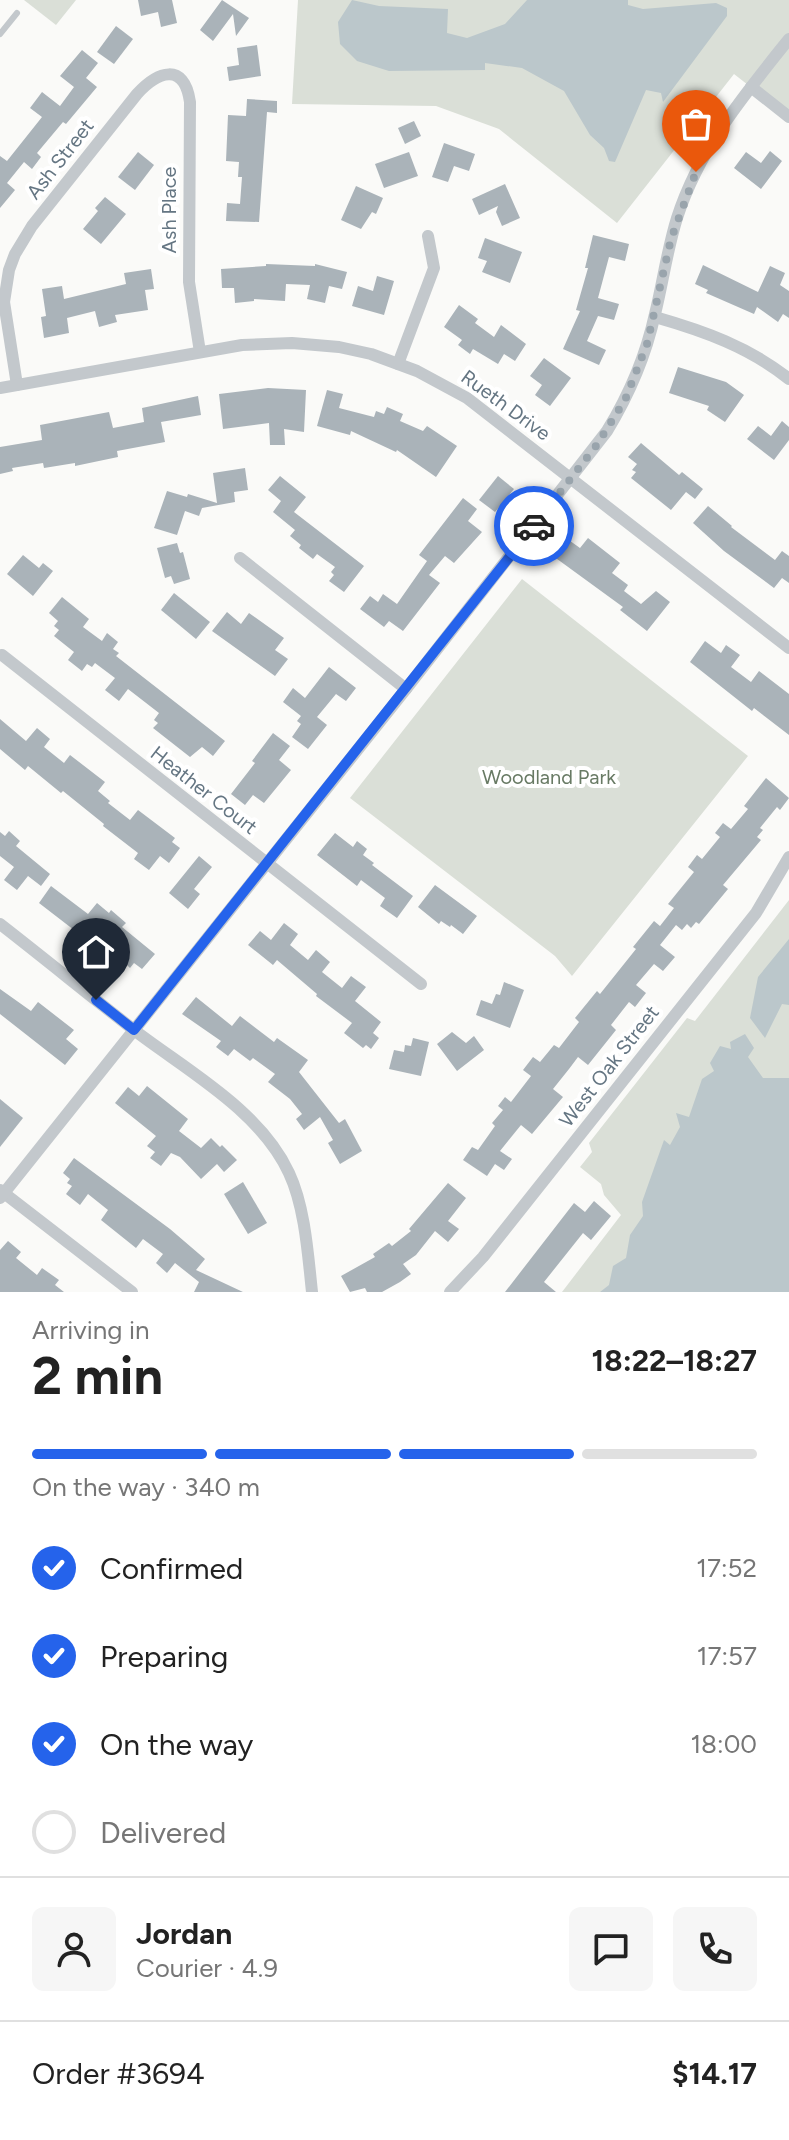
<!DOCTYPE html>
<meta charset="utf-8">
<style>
body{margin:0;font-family:Figtree,sans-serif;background:#f6f6f6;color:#222;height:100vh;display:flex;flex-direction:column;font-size:30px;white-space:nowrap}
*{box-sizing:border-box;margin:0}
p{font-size:26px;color:#767676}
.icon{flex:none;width:44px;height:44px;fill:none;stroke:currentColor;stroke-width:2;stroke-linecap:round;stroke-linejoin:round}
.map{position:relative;height:1292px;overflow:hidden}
.side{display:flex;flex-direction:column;background:#fff;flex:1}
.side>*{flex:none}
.pin{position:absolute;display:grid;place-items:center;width:68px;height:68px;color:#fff;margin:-82px -34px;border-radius:50% 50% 50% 0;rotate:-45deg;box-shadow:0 0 8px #0007}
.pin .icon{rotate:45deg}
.courier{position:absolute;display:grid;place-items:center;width:80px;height:80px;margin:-40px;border:6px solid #2563eb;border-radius:50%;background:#fff;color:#222;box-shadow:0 2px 10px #0007}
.head em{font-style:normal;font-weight:700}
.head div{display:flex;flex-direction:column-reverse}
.head{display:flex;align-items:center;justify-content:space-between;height:136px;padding:0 32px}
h1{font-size:52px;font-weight:700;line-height:60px}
.bar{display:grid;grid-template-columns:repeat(4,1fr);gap:12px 8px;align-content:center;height:96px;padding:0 32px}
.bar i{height:10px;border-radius:6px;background:#e0e0e0}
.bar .current{background:#2563eb}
.bar p{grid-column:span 4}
.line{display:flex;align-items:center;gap:20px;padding:0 32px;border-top:2px solid #e0e0e0}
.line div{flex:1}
.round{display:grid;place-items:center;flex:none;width:84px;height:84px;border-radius:12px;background:#f6f6f6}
ol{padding:0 32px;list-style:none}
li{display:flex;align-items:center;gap:24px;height:88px}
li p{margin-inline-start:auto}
li .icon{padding:8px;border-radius:50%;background:#2563eb;color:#fff;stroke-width:4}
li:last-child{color:#767676}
li i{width:44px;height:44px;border:4px solid #e0e0e0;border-radius:50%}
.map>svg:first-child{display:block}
</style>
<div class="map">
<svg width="789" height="1292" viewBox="0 0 789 1292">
<rect width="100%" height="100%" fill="#fafaf8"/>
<g fill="#dadfd7">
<path d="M24,0H76L56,25Z"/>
<path d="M298,0H789V117L734,74L617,223L499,129L436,106L292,104Z"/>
<path d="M522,579L748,756L572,976L555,956L350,798Z"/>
<path d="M789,900V1292H562L621,1215L604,1195L601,1184L580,1167L592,1152L589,1143L687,1018L695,1021Z"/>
</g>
<g fill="#bbc7cb">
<path d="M352,0L379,6L448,9L447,33L467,38L505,24L527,0H628V5L643,9L716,3L727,8V16L663,102L661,93L646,90L615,162L609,161L604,148L590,135L564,91L522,68L485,63V70L389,71L357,61L340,44L338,22Z"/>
<path d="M789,939V1005L782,1004L765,1038L750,1018L758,977Z"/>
<path d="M745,1034L754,1048L748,1057L763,1078H789V1292H600L609,1285L613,1266L626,1258L630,1235L643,1216L642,1202L664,1140L670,1145L680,1127L676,1113L689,1117L702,1079L714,1071L710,1063L720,1046L731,1049L730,1042Z"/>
</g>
<g fill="#aab3b9">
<path d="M138,0H172L177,23L161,27L158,12L141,16Z"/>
<path d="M222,0L249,18L236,36L233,14L213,41L200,30Z"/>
<path d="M116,26L133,39L114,64L97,52Z"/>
<path d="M257,45L261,76L229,81L227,67L239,65L237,48Z"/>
<path d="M82,50L98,63L86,78L97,87L66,124L63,122L37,153L41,157L32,169L24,162L7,183L15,190L0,208V156L7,161L42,117L30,108L42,92L60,106L74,87L60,76Z"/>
<path d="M247,99L277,101V113L267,112L259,222L226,221L227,203L240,204L242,177H238L239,162L226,161L228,115L246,116Z"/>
<path d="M414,121L421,136L405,144L398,128Z"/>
<path d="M444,143L475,154L469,171L454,166L448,182L432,177Z"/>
<path d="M770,151L782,161L761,189L734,168L746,152L761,163Z"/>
<path d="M138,152L154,165L135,190L118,177Z"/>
<path d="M409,152L418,176L384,188L375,164Z"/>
<path d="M505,184L520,218L502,226L496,212L498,206L479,215L472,199Z"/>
<path d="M356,186L383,198L376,214L372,212L361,229L341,220Z"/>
<path d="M105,197L126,214L101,244L83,229L98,211L95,208Z"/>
<path d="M593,235L629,244L625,261L609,257L598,298L619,304L614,320L598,316L587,341L606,350L599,365L563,349L580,311L576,310L588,268H585Z"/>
<path d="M485,238L522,252L510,283L482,272L487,261L478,258Z"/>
<path d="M266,264L315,266V264L347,272L342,289L329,286L325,303L307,299L310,285L286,284L285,301L254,299V301L235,303L234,288H222L221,269L266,266Z"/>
<path d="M703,265L758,292L770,266L785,273L780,285L789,291V318L783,314L778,322L757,307L754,314L706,293L708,290L695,284Z"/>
<path d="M151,269L154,289L145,290L148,310L115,315L117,322L99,327L95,311L67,318L69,333L44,338L41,317L46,316L42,289L62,286L64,299L126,284L124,273Z"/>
<path d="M377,276L394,281L384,315L352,306L358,286L373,291Z"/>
<path d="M459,305L478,319L475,323L494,337L501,325L526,344L515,361L504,354L498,364L473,349L470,354L458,345L462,340L444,327Z"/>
<path d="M544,358L571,378L550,406L535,395L542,385L530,376Z"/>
<path d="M678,367L726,382L744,395L725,422L707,410L709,406L669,393Z"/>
<path d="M268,388L306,390L304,432L284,429L285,445H270L269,423L223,429L219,394Z"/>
<path d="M327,390L343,394L339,408L374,417L376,411L384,414L387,407L403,414L400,421L423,431L427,426L457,446L436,477L397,450L396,452L351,431L350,435L317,426Z"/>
<path d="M198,396L201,415L161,422L165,442L117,451L118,457L75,466V463L44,468L43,463L12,468L13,471L0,474V447L42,440L40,425L109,412L113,428L144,422L142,408Z"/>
<path d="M782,421L789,427V440L774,460L747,439L758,426L771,436Z"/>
<path d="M641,443L679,475L682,472L703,489L695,499L686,492L671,510L631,478L636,472L632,470L637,464L628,457Z"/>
<path d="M245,468L248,490L234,492L235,502L202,508L199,516L185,511L177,535L154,528L167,491L187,497L188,494L217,503L213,473Z"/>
<path d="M280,476L306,497L294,512L364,566L344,592L329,581L334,575L331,572L335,567L317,554L313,559L299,548L301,545L290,536L295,530L273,512L281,501L268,490Z"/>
<path d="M498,476L514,489L495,512L479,500Z"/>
<path d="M463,498L477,509L468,521L482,532L454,563L445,556L429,575L440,583L403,631L389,621L384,627L360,609L370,596L378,602L383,594L397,604L427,561L419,555Z"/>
<path d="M708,506L732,526L731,527L775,560L782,551L789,556V583L782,578L774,588L724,551L693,523Z"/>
<path d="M566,538L580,548L588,538L620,563L612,573L628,585L624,591L641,604L656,591L670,602L647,631L620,610L623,607L553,556Z"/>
<path d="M177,543L180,553L183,552L190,579L174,584L171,576L165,578L157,548Z"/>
<path d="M23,555L39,568L43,563L53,571L33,596L7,574Z"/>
<path d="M174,593L210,622L196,639L161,610Z"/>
<path d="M62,597L89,619L83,627L102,641L107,633L118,642L113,649L119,653L116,656L225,741L213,756L202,747L190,757L153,728L158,723L154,720L159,713L128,689L119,701L105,690L115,678L95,663L92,667L87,664L82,671L68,660L74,652L54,636L59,630L54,626L58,621L49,613Z"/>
<path d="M227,612L241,624L249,613L284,638L275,650L288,659L275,676L212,631Z"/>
<path d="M705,641L721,653L726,645L740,655L731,667L751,682L759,671L789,694V735L754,708L752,711L690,662Z"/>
<path d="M329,667L356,688L346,701L336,694L317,717L327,725L308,749L292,737L301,724L297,721L301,716L283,702L293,688L305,698Z"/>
<path d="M0,719L26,741L37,728L50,739L44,747L64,763L70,755L105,782L98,791L110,801L108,803L130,820L138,810L175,838L172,842L180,848L169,863L160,856L149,870L134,859L138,853L103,826L104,824L63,791L61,793L28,766L25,770L0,749Z"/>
<path d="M273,733L290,746L279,760L291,770L264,803L253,795L245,805L231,794L255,763L252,761Z"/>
<path d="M766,778L789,798L780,810L777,807L760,828L763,830L757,837L761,840L723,885L728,889L699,924L696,922L691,928L687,924L682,930L676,925L660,945L675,957L663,971L654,964L636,985L646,993L635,1007L629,1002L611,1025L616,1030L588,1065L578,1057L569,1069L553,1089L563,1097L532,1134L521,1125L500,1151L512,1159L504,1170L495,1164L487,1176L463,1160L472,1147L478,1150L495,1126L492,1123L503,1110L498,1106L505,1097L511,1102L531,1076L523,1070L533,1057L540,1062L554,1045L559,1048L579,1022L575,1018L597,991L600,994L636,949L633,947L654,921L660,926L674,908L668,904L694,872L688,867L697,855L702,859L720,837L715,833L723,823L731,829L748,809L744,806Z"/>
<path d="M9,831L20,841L16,846L50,874L41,886L28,876L17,890L4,880L14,867L0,856V832L5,836Z"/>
<path d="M335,833L353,847L357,841L367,849L363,855L374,863L372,865L413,896L397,918L380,906L385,898L361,880L357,886L317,855Z"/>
<path d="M199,856L212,867L194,889L200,894L188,909L169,893Z"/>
<path d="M435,885L477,916L463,934L451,925L450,927L441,921L439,924L418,907Z"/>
<path d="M51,886L88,914L97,903L109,913L111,910L126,923L122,927L155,954L142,969L134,963L130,968L127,965L122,972L108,961L118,948L98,932L88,945L72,932L74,930L39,903Z"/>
<path d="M284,923L298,934L290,945L308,960L316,950L330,962L322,972L342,988L351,976L366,987L355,1001L381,1022L373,1033L379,1038L371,1049L366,1045L363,1048L344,1033L352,1023L316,996L317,994L277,960L273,965L248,945L260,931L271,940Z"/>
<path d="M504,982L524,990L510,1028L476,1015L481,1000L492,1004L496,994L500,995Z"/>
<path d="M0,989L31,1011L38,1002L74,1030L66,1039L78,1049L65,1065L0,1014Z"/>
<path d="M196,997L232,1026L240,1016L274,1042L277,1038L308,1060L299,1072L339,1123L345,1119L362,1151L340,1164L328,1143L333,1140L320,1117L304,1130L296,1119L302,1114L290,1099L268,1082L275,1074L253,1058L250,1061L234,1049L228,1056L216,1047L221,1041L182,1014Z"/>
<path d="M452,1032L466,1043L474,1036L484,1050L457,1071L437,1044Z"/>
<path d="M413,1038L429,1042L421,1076L389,1069L394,1050L404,1052L405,1045L411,1046Z"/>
<path d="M147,1086L188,1119L179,1131L201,1148L211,1138L220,1147L222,1145L237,1160L224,1172L217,1164L201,1179L180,1157L171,1153L161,1166L150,1158L155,1152L147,1146L156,1136L115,1103L128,1087L139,1096Z"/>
<path d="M0,1099L23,1118L0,1147Z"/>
<path d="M74,1158L170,1229L205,1259L196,1270L243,1292H194L199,1282L175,1263L167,1273L156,1263L163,1254L143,1239L136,1248L101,1220L108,1210L88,1194L80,1205L66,1194L72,1186L67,1183L70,1179L63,1173Z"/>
<path d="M243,1182L267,1223L248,1234L224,1194Z"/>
<path d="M448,1183L466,1198L448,1221L459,1229L448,1242L435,1231L416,1255L403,1264L411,1274L400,1282L382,1292H367L365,1288L350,1292L341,1276L375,1257L373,1254L389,1243L392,1246L411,1231L409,1229Z"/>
<path d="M594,1201L611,1216L591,1240L583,1233L544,1282L556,1292H505L574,1203L585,1212Z"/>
<path d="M8,1241L21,1252L16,1258L37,1275L42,1268L59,1280L55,1285L64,1292H0V1250Z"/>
</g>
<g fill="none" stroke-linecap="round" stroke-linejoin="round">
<path stroke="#c3c8cc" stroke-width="6" d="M0,34L17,13"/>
<g stroke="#c3c8cc" stroke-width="12">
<path d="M751,87L789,117"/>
<path d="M655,317C704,331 749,347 789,379"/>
<path d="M398,364L434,268L428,236"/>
<path d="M17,385L4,302L9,270L15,254L32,226L137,94C157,72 184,61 190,102L189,282L200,352"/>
<path d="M0,388L242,345L292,343L339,347L371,354L417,371L467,398L789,648"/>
<path d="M240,558L406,689"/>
<path d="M2,655L421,984"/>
<path d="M0,924C45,959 89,995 134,1030C186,1070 260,1110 289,1173C305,1207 308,1255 312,1292"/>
<path d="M0,1190L132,1292"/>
<path d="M0,1198L406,689L607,431C629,395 646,355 655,314C663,282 667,250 677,218C699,149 744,95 789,39"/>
<path d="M450,1292L483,1257L756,913L789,857"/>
</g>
</g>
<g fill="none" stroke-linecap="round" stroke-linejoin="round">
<path stroke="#99a4ac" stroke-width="8" stroke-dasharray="0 14.4" d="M534,526L596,446L625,400L647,344L671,239L696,172"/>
<path stroke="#2563eb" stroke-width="10" d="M96,1000L134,1030L534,526"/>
</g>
<g text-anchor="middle" stroke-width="8" stroke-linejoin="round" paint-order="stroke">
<g font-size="20" fill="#657683" stroke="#fff">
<text transform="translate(60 159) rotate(-52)" y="7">Ash Street</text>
<text transform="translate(169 210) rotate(-90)" y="7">Ash Place</text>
<text transform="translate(506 405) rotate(36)" y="7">Rueth Drive</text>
<text transform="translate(204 790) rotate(38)" y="7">Heather Court</text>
<text transform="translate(609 1066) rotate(-52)" y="7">West Oak Street</text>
</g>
<g font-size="20" fill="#687a64" stroke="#fff">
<text x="549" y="784">Woodland Park</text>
</g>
</g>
</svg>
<div class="pin" style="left:696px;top:172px;background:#ea580c"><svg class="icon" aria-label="bag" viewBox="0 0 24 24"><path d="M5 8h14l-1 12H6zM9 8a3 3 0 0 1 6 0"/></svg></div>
<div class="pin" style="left:96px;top:1000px;background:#1f2937"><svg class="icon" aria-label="home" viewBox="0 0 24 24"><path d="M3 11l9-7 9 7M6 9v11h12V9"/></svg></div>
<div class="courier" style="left:534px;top:526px"><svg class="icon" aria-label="car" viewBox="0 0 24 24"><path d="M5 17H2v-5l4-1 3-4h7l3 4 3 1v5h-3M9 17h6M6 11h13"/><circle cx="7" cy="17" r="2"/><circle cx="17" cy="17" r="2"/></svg></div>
</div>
<section class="side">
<div class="head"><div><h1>2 min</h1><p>Arriving in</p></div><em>18:22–18:27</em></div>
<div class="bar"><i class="current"></i><i class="current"></i><i class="current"></i><i></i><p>On the way · 340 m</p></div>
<ol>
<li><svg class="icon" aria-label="check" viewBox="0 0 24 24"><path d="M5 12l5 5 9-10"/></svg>Confirmed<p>17:52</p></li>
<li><svg class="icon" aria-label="check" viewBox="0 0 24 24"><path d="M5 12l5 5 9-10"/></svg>Preparing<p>17:57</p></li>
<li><svg class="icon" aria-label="check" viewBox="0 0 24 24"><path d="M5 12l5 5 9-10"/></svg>On the way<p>18:00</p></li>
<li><i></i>Delivered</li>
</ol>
<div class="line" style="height:144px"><a class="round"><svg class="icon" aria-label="person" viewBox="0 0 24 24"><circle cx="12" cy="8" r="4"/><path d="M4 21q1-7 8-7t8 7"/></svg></a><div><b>Jordan</b><p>Courier · 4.9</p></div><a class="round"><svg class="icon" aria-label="chat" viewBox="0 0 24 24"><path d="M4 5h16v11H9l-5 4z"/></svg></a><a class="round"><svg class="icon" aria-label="phone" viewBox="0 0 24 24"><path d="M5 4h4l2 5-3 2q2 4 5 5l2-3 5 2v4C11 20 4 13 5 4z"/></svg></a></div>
<div class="line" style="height:104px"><div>Order #3694</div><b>$14.17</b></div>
</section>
